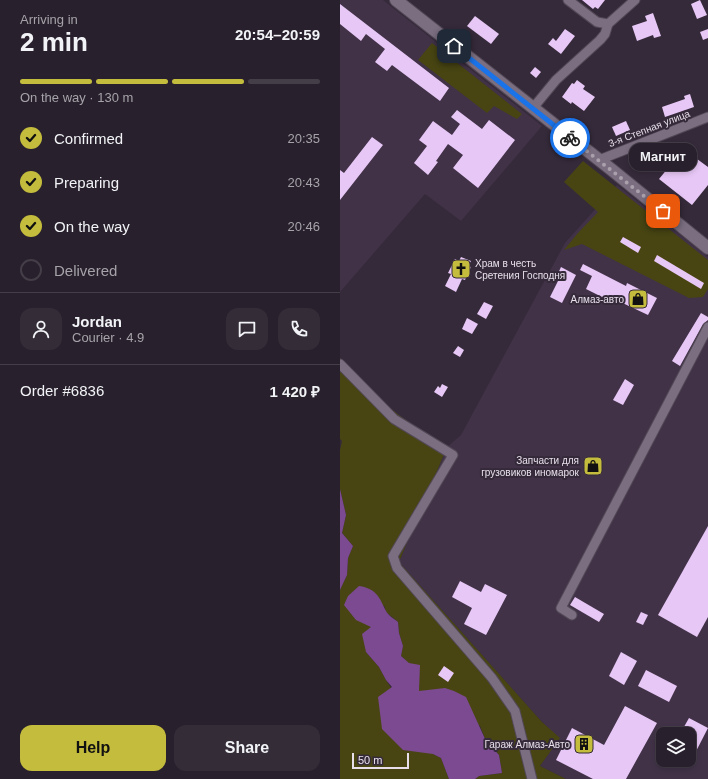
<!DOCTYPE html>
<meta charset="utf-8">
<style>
body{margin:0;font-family:Arial,sans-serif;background:#342d38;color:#f1f3f6;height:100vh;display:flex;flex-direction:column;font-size:15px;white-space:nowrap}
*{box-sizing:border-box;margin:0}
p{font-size:13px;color:#a5a3a9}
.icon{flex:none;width:22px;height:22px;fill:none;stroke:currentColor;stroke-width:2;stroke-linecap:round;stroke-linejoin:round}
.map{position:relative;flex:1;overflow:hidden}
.side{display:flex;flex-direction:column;background:#28202c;width:340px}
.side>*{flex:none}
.buttons{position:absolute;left:316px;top:727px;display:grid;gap:8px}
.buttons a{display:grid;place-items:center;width:40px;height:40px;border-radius:8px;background:#28202c;box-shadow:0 2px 6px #0003,0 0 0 1px #443e48;font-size:20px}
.scale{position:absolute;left:12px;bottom:10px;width:57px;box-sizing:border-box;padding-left:4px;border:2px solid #e7e0ea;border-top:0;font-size:11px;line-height:14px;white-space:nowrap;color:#e7e0ea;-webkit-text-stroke:3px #352a3a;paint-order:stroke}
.pin{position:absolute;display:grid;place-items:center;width:34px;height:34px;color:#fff;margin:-17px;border-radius:8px;box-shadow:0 2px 6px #0006}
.courier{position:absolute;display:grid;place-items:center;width:40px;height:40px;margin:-20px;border:3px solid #1a73e8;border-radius:50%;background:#fff;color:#222;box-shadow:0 1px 5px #0007}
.bubble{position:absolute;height:28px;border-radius:12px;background:#28202c;box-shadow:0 2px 6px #0003,0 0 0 1px #443e48;font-size:13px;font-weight:700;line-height:28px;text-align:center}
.overview em{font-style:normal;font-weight:700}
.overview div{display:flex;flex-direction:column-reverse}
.overview{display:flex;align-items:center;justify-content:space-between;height:68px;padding:0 20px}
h1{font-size:26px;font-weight:700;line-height:30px}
.bar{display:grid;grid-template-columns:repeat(4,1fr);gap:6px 4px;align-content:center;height:48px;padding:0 20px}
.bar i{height:5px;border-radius:3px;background:#443e48}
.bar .active{background:#c4bc3d}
.bar p{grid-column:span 4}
.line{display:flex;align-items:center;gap:10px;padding:0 20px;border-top:1px solid #443e48}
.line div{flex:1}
.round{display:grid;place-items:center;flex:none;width:42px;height:42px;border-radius:12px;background:#342d38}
ol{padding:0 20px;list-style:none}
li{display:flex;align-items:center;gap:12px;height:44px}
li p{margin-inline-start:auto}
li .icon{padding:4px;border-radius:50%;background:#c4bc3d;color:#111;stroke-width:4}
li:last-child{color:#a5a3a9}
li i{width:22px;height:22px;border:2px solid #443e48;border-radius:50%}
.button{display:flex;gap:8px;margin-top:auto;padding:8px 20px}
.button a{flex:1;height:46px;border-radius:12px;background:#c4bc3d;color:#111;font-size:16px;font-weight:700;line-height:46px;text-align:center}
.button a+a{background:#342d38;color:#f1f3f6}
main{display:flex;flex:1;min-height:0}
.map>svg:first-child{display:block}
</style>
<main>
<section class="side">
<div class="overview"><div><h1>2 min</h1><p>Arriving in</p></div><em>20:54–20:59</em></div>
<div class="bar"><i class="active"></i><i class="active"></i><i class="active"></i><i></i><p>On the way · 130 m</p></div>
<ol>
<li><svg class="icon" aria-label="check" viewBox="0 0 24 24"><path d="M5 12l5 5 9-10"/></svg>Confirmed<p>20:35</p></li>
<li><svg class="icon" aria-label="check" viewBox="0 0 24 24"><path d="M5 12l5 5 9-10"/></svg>Preparing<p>20:43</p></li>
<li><svg class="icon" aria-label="check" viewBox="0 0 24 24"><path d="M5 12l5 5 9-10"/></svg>On the way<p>20:46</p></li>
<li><i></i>Delivered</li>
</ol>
<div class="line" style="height:72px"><a class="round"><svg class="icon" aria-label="person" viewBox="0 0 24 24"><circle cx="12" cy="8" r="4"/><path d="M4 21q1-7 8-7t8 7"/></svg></a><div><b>Jordan</b><p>Courier · 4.9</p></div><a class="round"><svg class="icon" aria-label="chat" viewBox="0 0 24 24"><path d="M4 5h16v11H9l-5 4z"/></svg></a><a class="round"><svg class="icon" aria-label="phone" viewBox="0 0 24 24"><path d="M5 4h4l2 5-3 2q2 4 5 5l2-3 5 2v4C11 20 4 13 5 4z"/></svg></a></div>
<div class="line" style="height:52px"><div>Order #6836</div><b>1 420 ₽</b></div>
<div class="button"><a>Help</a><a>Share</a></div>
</section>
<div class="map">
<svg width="368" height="779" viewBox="0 0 368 779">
<rect width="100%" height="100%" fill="#352a3a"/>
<g fill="#413248" fill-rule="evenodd">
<path d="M0,0H43L202,126L121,221L85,194L0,292Z"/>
<path d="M277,185L368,257V779H226L200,766L219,738L202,722L59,562L107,447L121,435L225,243ZM323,734H349V760H323Z"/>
</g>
<g fill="#484513">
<path d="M92,43L182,114L177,119L154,106L147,113L78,60Z"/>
<path d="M243,161L368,260V289L363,297L349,298L242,244L224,250L237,234L258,212L224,182Z"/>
<path d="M0,358L50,408L72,425L107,447L59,562L202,722L220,738L200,766L226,779H135L139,776L162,773L159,755L146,741L140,726L90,690L79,692C79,677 72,665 61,656L63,646L59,633L58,622L46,612L44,605L32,627L26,652L39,667L46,680L93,754L101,758L109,779H0V590L7,575L8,558L13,546L2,533L6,515L0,489V450L2,441L0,439Z"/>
</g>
<g fill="#7c4a91">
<path d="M0,489L6,515L2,533L13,546L8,558L7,575L0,590Z"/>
<path d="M19,586C37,589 39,597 46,611C48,615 54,619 58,622L59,633L63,646L61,656L69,663L80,665L79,691L105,688L114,691L126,697L146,741L159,755L162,773L139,776L135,779H109L101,758L93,754L63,750L42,729L38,697L52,687L46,680L39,667L26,652L22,634L31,627L16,620L4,605L8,596Z"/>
</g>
<g fill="#e7c7f6">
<path d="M242,0H265L258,9L255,7L253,9Z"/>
<path d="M360,0L367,15L357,19L351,4Z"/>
<path d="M0,4L109,88L100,101L52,65L47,71L35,62L45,49L26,34L21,41L0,24Z"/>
<path d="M313,13L321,36L314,38L313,35L297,41L292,26L307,21L305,16Z"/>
<path d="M135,16L159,34L151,44L127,26Z"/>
<path d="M225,29L235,36L221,54L208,44L213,38L216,41Z"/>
<path d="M368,29V38L363,40L360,32Z"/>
<path d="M195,67L201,72L196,78L190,73Z"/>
<path d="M237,80L245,86L243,89L255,97L244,111L232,102L231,104L222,97L232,83L234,84Z"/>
<path d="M350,94L354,107L325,117L322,107L345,99L344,96Z"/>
<path d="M117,110L142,129L149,120L175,140L138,188L113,168L123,155L108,144L96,161L98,162L88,175L74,163L87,146L79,140L93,121L112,135L120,124L111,117Z"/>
<path d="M286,121L290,130L276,136L272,127Z"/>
<path d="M32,137L43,145L0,200V170L4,173Z"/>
<path d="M353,156L368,167V185L352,205L319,179L333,162L342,170Z"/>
<path d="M283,237L301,247L298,253L280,242Z"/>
<path d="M317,255L364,283L361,289L314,261Z"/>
<path d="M121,257L131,261L128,266L131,267L125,280L122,279L116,292L105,286L111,274L108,273L115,259L119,261Z"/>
<path d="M243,264L286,286L287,283L317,298L308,315L272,298L270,301L246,289L252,276L240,270Z"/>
<path d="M221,267L236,275L222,303L210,297L218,281L215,280Z"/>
<path d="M144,302L153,306L146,319L137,314Z"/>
<path d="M361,313L368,317V320L363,324L340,366L332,361Z"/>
<path d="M127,318L138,324L132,334L122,329Z"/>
<path d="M118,346L124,350L120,357L113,353Z"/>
<path d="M285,379L294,385L283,405L273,400Z"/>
<path d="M102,384L108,387L102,397L94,392L98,386L100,388Z"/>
<path d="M253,459L259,463L253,474L247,470Z"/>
<path d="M368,526V617L357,637L318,615Z"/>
<path d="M120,581L141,592L145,584L167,595L146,635L124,624L132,608L112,597Z"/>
<path d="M235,597L264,614L259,622L230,605Z"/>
<path d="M301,612L308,615L303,625L296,622Z"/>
<path d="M281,652L297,661L284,685L269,676Z"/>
<path d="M104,666L114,673L108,682L98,675Z"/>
<path d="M306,670L337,686L329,702L298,686Z"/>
<path d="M285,706L317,723L286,779H253L216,760L232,728L264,745Z"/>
<path d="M349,718L368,728L349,765V734H340Z"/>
</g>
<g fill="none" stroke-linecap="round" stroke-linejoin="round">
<defs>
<g id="minor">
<path d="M228,0L257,22L268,24"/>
<path d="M193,108L216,80L260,40L265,34L268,24L295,0"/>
<path d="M259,160L368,117"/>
<path d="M0,364L54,419L113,455L53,556L57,568L152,678L175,711L192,779"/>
<path d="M232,615L221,608L368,327"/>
</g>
<path id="secondary" d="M56,0L272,170L368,248"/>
</defs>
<use href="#minor" stroke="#524855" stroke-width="11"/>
<use href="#secondary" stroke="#524855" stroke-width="14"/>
<use href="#minor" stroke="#7a6e80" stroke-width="9"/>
<use href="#secondary" stroke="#7a6e80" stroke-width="12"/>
</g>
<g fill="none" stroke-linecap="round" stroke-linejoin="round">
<path stroke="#a9a0ac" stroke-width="4" stroke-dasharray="0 7.2" d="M230,138L323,211"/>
<path stroke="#1a73e8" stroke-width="5" d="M114,46L230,138"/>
</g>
<defs>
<symbol id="church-square" viewBox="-11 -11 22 22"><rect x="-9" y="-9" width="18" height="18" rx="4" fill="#c4bc3d" stroke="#352a3a"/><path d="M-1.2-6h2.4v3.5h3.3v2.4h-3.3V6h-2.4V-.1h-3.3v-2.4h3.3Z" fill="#111"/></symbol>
<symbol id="shop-square" viewBox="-11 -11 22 22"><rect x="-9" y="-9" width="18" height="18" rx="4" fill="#c4bc3d" stroke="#352a3a"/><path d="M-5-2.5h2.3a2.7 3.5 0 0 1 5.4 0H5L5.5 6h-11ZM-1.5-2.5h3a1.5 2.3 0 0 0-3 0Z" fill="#111"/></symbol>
<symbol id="building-square" viewBox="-11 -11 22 22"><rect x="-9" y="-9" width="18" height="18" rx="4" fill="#c4bc3d" stroke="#352a3a"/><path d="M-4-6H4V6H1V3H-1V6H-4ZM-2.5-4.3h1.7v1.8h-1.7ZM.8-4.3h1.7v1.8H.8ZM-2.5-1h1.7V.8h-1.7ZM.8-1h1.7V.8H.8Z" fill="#111"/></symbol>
</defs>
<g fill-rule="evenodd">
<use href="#church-square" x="110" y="258" width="22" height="22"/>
<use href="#shop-square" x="287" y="288" width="22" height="22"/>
<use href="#shop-square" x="242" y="455" width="22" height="22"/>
<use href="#building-square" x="233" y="733" width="22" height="22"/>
</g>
<g text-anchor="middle" stroke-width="4" stroke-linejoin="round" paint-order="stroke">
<g font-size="10" fill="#e7e0ea" stroke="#352a3a">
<text transform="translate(309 128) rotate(-21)" y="4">3-я Степная улица</text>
</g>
<g font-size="10" fill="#e7e0ea" stroke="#352a3a" text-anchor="end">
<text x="135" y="267" text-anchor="start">Храм в честь<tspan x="135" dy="12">Сретения Господня</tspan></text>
<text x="284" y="303">Алмаз-авто</text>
<text x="239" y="464">Запчасти для<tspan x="239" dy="12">грузовиков иномарок</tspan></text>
<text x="230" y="748">Гараж Алмаз-Авто</text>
</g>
</g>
</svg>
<div class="buttons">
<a><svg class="icon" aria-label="layers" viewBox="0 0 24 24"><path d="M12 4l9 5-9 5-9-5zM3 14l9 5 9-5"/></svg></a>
</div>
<div class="scale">50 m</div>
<div class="pin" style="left:323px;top:211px;background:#ea580c"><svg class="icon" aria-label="bag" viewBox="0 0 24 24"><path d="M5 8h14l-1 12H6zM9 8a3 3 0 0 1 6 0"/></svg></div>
<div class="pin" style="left:114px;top:46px;background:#1f2937"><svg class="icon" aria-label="home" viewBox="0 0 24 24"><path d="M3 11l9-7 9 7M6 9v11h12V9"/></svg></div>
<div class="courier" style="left:230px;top:138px"><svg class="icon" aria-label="bike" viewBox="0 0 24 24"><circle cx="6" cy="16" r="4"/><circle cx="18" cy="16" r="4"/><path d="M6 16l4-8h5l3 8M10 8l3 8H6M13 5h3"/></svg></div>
<div class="bubble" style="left:289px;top:143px;width:68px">Магнит</div>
</div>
</main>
